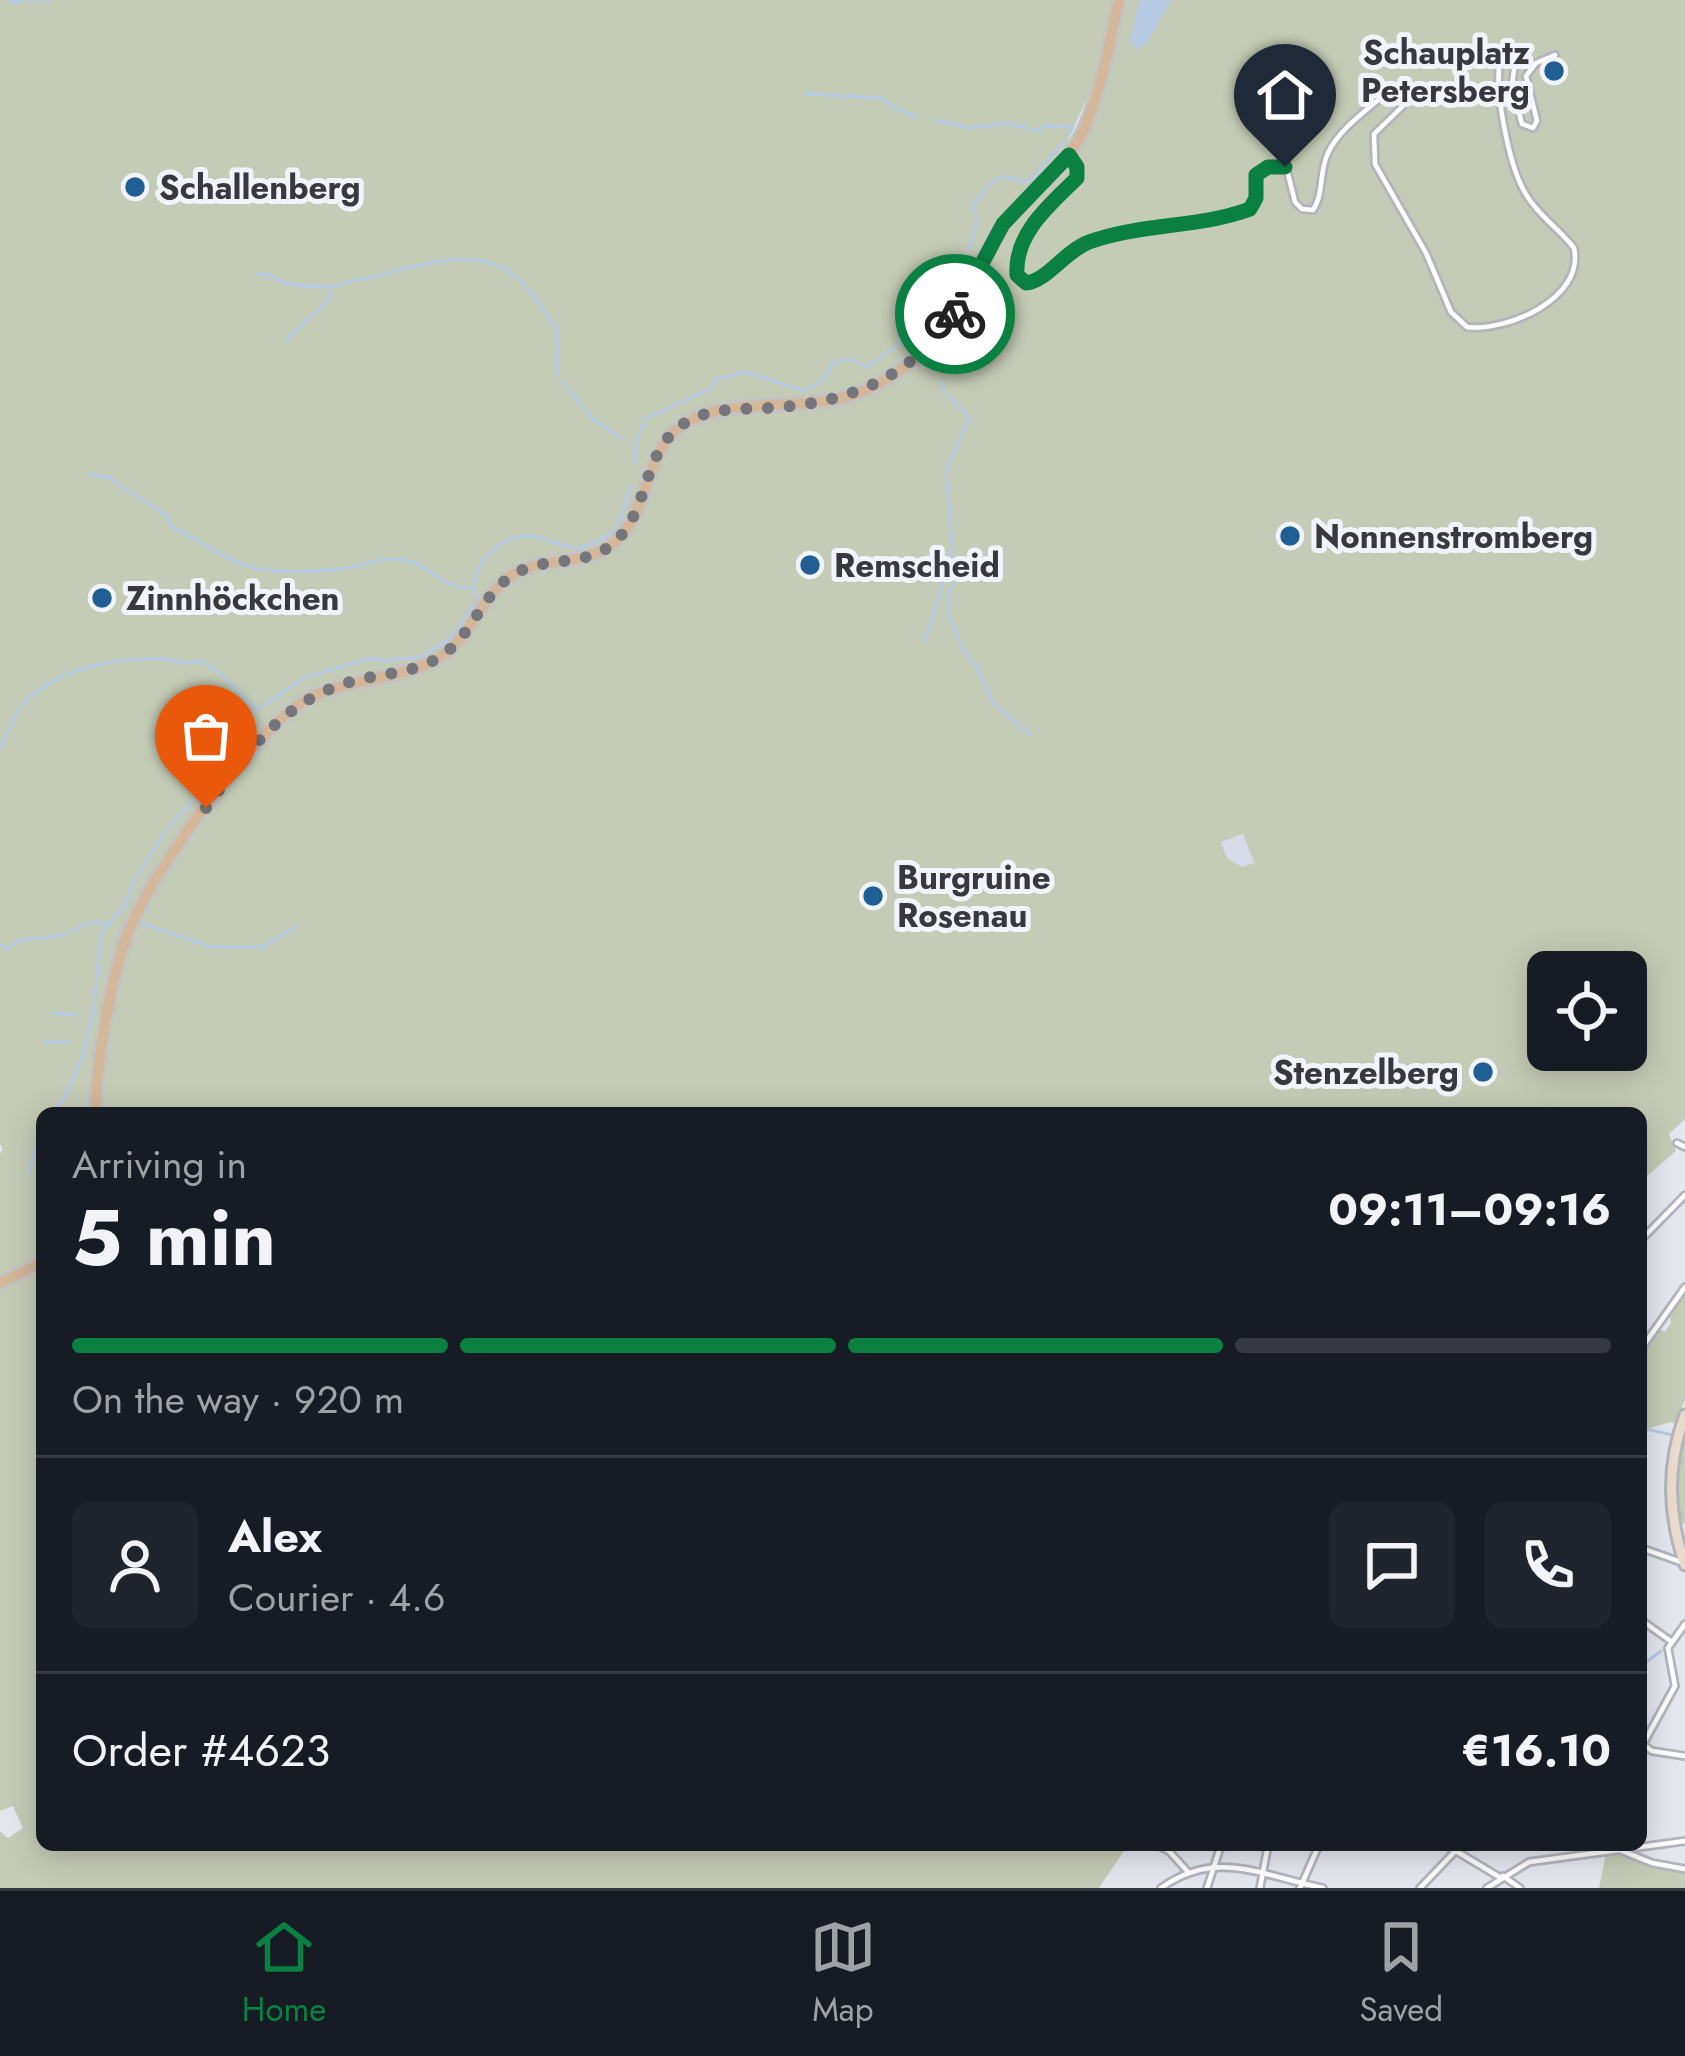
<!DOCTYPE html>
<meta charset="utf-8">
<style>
body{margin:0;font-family:Jost,sans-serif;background:#20242c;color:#f1f3f6;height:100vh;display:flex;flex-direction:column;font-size:45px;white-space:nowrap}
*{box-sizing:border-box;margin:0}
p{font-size:39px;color:#9ea1a6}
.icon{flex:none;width:66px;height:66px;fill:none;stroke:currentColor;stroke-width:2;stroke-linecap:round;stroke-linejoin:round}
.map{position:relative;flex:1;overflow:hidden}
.panel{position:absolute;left:36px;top:1107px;width:1611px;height:744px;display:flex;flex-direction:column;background:#171b24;border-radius:18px;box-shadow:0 6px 30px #0003}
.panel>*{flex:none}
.fabs{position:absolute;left:1527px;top:951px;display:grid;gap:24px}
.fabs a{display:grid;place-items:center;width:120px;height:120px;border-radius:18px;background:#171b24;box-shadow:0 6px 30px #0003;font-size:60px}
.pin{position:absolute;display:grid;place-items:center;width:102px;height:102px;color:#fff;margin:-123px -51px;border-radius:50% 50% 50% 0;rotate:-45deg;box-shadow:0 0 12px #0007}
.pin .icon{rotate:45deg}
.courier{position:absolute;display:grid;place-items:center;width:120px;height:120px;margin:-60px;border:9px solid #0b8043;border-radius:50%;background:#fff;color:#222;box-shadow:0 3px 15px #0007}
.headline em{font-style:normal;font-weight:700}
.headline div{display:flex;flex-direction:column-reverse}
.headline{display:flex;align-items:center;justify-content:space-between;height:204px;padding:0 36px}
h1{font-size:78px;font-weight:700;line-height:90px}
.bar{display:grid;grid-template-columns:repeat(4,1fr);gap:18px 12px;align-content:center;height:144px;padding:0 36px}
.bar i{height:15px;border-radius:9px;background:#363941}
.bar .selected{background:#0b8043}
.bar p{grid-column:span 4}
.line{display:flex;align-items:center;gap:30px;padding:0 36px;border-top:3px solid #363941}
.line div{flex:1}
.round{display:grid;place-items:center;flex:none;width:126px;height:126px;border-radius:18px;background:#20242c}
.dock{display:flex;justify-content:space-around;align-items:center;height:168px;border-top:3px solid #363941;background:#171b24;font-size:33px;color:#9ea1a6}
.dock a{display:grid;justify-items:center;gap:6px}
.dock .selected{color:#0b8043}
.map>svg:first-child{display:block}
</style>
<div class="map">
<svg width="1685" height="1888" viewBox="0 0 1685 1888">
<rect width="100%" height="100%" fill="#e5e7ef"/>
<path fill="#d7dbe9" d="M1243,834L1254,864L1242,867L1227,858L1221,842Z"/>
<g fill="#c4cbb6" fill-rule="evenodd">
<path d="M0,0H1112L1091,89L1064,150L1008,215L937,333L894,372L845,394L706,411L657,446L632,512L614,538L582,555L529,562L444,651L413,665L329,685L287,708L241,755L126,928L92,1113H42V1259L0,1280V1153L3,1150L0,1144Z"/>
<path d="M1121,0H1685V1119L1669,1134L1676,1151L1641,1181V1113H99L118,982L146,903L257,746L298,709L322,696L429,668L504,585L524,573L617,545C640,496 656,438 709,416L839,404L875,391L944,335L1008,224L1068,166L1084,142ZM1243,834L1254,863L1242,867L1227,858L1221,842ZM1548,972H1626V1050H1548Z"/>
<path d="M42,1266V1845H1128L1099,1888H0V1831L8,1838L23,1828L13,1806L0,1811V1286Z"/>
<path d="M1685,1293V1399L1676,1424L1670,1422L1648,1429L1641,1426V1354L1660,1329L1665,1332L1671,1323L1670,1317Z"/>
<path d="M1685,1429V1524L1676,1523L1674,1486Z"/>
<path d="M1621,1853L1652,1865L1685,1870V1888H1599L1606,1854Z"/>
</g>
<path fill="#b8cbe4" d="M1140,0H1171L1148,41L1137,50L1130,41Z"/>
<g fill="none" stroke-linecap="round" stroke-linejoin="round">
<g stroke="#b8cbe4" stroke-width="3">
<path d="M27,0H49"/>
<path d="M10,3L24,0"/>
<path d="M805,94L882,98L893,107L917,117"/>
<path d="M935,120L969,128L1007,123L1038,131L1044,126L1073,127L1069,135"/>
<path d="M257,274C270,273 272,278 283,282C294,286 317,287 329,287C338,287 347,281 356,280C408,272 479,236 524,284C533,294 547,316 557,329L558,376"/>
<path d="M947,305L973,236L977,218L972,207L990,183L1004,176L1023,182L1030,180L1064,142"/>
<path d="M287,341C300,320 322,314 333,292"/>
<path d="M937,371L947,334"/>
<path d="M940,381L945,394"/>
<path d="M563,383L592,418L622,439"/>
<path d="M949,397L970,418L946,470L955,581L950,589L948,615L963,649L979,671L993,703L1030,735"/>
<path d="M635,463L636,442L645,419L710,389L717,379L746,372L804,391L823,380L833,363L849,358L867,367L898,345L902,327L941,308"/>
<path d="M88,474L109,478L167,516L171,527C200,538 224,561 255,568C279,573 316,572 340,569C358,567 378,558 396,559C428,560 437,588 473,588"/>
<path d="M476,596C467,570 498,537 525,536C544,534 562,550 582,547C594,545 607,535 617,529L632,484"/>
<path d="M925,641L943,582V564L949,552"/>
<path d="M245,743L250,714L306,677L371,658L383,661L424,656L452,636L474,604"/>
<path d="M0,749C8,733 15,711 28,699C63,667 118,657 163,659C178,660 184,666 200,661L217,671L255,707"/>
<path d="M140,923L212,947H263L296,927"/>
<path d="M0,945L8,948L21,940L60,936L94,921L105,924"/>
<path d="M53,1013L77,1015"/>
<path d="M45,1042H70"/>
<path d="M49,1113L64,1099L82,1058L94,1007L101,933L125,905L134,881L167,829L240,749"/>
<path d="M27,1174L42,1133"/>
<path d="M1641,1428L1673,1435"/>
<path d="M1641,1666L1661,1651"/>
</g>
<defs>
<g id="minor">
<path d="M1069,155L1077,167V178C1051,204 1014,234 1017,275L1026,283C1047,281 1065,251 1089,242C1141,223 1199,228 1250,209L1256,198V175L1267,167L1287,170L1295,202L1302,209L1313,210C1324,194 1319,171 1328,153C1340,127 1370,109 1390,89L1402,88L1406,94L1405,104L1374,134L1375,164L1426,253L1451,312L1467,327C1506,332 1585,299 1574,248C1559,229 1536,213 1524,191C1509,164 1494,90 1500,61L1512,56L1515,62L1512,86L1522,124L1533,128L1537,121L1526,76L1536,63L1555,55"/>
<path d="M1677,1143L1685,1147"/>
<path d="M1641,1240L1685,1195"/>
<path d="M1641,1349L1685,1287"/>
<path d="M1641,1548L1681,1562"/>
<path d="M1641,1620L1672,1642"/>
<path d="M1644,1745L1652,1751L1685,1756"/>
<path d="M1641,1748L1675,1686L1668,1648L1685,1624"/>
<path d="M1157,1845L1169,1851L1188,1872"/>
<path d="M1371,1845H1391"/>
<path d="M1446,1845L1501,1878"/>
<path d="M1620,1850L1652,1863L1685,1869"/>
<path d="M1503,1876L1520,1888"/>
<path d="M1161,1888C1217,1848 1262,1876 1323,1888"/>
<path d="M1207,1888L1221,1845"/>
<path d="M1260,1888L1268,1845"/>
<path d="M1300,1888L1319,1845"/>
<path d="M1420,1888L1461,1845"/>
<path d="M1487,1888L1529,1862L1685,1841"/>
</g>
<path id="secondary" d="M1685,1415C1666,1466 1668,1514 1685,1565"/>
<g id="primary">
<path d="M96,1113C95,1066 111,979 127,935C149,876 252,731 306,700C349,676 403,682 443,655C474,634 481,594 514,574C543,557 580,566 608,547C654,516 639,449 689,421C733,396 806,413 858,393C906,374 945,337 967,291C978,269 986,246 1001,227C1027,193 1065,170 1083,131C1102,90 1109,43 1119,0"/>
<path d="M0,1283L42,1262"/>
</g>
</defs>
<use href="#minor" stroke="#b3b5bd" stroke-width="10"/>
<use href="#secondary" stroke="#b3b5bd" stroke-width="15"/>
<use href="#primary" stroke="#c3c4c4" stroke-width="16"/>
<use href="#minor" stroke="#fff" stroke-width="4.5"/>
<use href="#secondary" stroke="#eadacc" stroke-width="9"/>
<use href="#primary" stroke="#d4b699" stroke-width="10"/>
</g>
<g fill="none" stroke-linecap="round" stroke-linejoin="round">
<path stroke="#75767b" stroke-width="12" stroke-dasharray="0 21.6" d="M206,808C247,752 284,699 354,681C383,673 416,673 441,656C475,634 482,589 520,571C548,558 581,565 607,548C653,517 638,449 688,421C712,408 741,409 768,408C845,404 909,380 955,314"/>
<path stroke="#0b8043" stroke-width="15" d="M955,314L1003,224L1069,155L1077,167V178C1051,204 1014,233 1017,275L1026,283C1047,281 1065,251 1089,242C1141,223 1199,228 1250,209L1256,198V175L1268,167H1285"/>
</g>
<g fill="#205e94" stroke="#f2f4fc" stroke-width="4.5">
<circle cx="1554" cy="71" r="12"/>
<circle cx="135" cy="187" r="12"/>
<circle cx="1290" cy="536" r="12"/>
<circle cx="810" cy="565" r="12"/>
<circle cx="102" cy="598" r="12"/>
<circle cx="873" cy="896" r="12"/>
<circle cx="1483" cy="1072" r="12"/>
</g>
<g text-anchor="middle" stroke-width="10" stroke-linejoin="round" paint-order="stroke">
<g font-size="33" font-weight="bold" fill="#38393c" stroke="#f2f4fc" text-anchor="start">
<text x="1530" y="64" text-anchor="end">Schauplatz<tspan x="1530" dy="38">Petersberg</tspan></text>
<text x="159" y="199">Schallenberg</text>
<text x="1314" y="548">Nonnenstromberg</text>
<text x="834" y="577">Remscheid</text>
<text x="126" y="610">Zinnhöckchen</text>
<text x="897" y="889">Burgruine<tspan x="897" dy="38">Rosenau</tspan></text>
<text x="1459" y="1084" text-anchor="end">Stenzelberg</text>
</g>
</g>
</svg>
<div class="fabs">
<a><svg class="icon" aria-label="locate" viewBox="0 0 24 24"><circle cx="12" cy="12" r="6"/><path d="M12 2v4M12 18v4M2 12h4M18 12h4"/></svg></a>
</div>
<div class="pin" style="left:206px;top:808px;background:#ea580c"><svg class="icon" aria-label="bag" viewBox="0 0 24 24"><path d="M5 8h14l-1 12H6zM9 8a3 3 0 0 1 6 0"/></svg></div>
<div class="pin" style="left:1285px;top:167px;background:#1f2937"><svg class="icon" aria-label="home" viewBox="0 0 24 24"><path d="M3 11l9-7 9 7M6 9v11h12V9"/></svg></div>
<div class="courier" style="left:955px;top:314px"><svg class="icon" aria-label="bike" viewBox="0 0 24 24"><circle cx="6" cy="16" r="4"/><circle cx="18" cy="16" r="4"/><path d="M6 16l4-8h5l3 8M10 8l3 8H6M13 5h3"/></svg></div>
<section class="panel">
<div class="headline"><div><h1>5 min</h1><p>Arriving in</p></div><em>09:11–09:16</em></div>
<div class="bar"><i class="selected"></i><i class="selected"></i><i class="selected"></i><i></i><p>On the way · 920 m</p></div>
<div class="line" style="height:216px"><a class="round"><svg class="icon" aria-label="person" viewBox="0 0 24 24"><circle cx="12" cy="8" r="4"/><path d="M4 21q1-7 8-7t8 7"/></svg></a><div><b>Alex</b><p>Courier · 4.6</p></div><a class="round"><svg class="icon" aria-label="chat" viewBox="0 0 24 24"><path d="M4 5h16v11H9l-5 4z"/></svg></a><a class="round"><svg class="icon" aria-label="phone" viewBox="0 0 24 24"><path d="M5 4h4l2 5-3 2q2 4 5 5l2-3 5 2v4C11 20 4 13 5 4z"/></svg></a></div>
<div class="line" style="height:156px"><div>Order #4623</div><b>€16.10</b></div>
</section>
</div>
<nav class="dock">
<a class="selected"><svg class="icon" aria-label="home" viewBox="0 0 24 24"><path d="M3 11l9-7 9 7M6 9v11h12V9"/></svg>Home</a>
<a><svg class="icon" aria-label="map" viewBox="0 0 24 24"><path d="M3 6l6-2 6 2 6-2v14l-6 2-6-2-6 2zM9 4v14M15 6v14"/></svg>Map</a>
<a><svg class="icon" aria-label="saved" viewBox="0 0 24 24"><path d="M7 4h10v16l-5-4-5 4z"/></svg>Saved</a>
</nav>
